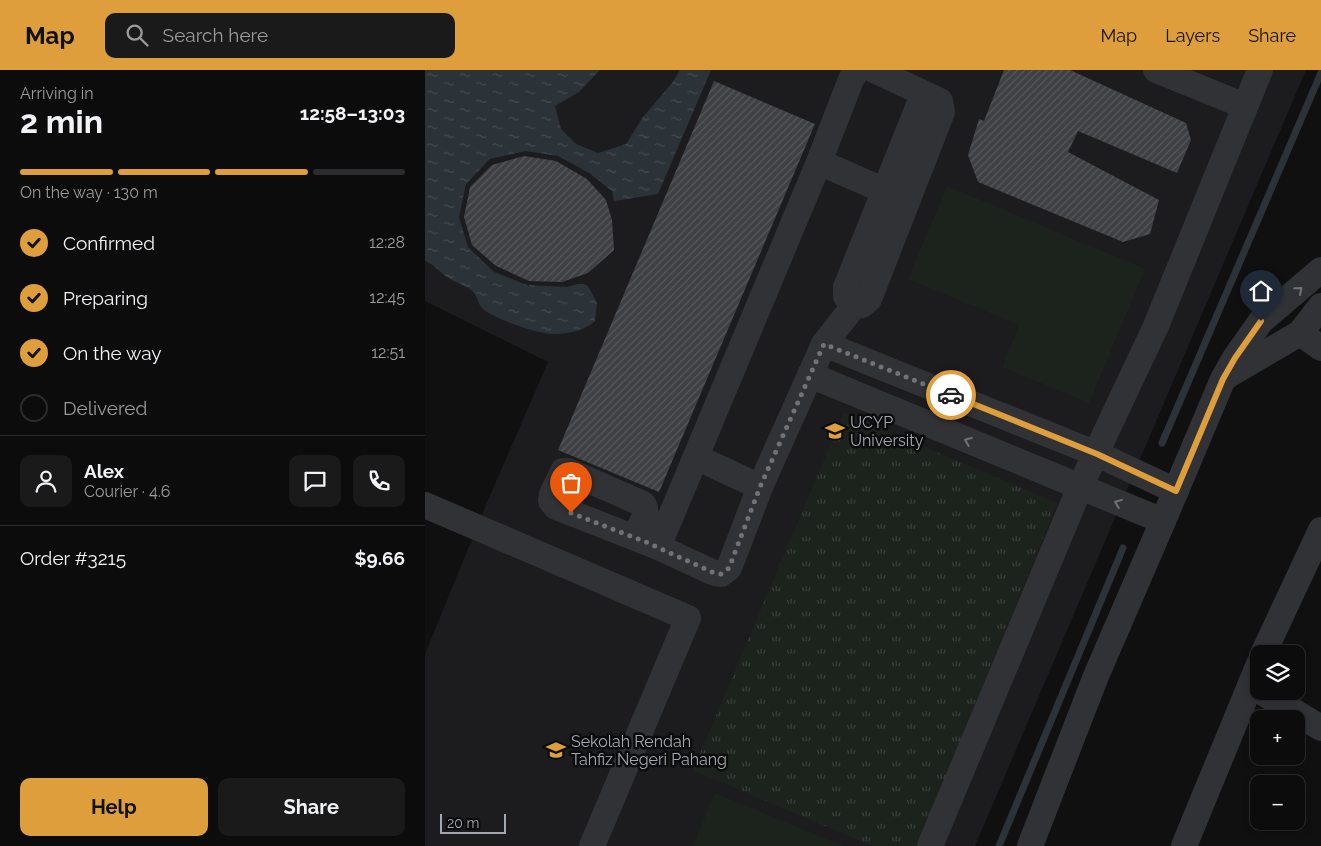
<!DOCTYPE html>
<meta charset="utf-8">
<style>
body{margin:0;font-family:Raleway,sans-serif;background:#1a1a1b;color:#f1f3f6;height:100vh;display:flex;flex-direction:column;font-size:19px;white-space:nowrap}
*{box-sizing:border-box;margin:0}
p{font-size:16px;color:#9a9b9d}
.icon{flex:none;width:28px;height:28px;fill:none;stroke:currentColor;stroke-width:2;stroke-linecap:round;stroke-linejoin:round}
.map{position:relative;flex:1;overflow:hidden}
.sheet{display:flex;flex-direction:column;background:#0c0c0d;width:425px}
.sheet>*{flex:none}
.tools{position:absolute;left:825px;top:575px;display:grid;gap:10px}
.tools a{display:grid;place-items:center;width:55px;height:55px;border-radius:10px;background:#0c0c0d;box-shadow:0 2px 8px #0003,0 0 0 1px #2c2c2e;font-size:25px}
.scale{position:absolute;left:15px;bottom:12px;width:66px;box-sizing:border-box;padding-left:5px;border:2px solid #a2a7b0;border-top:0;font-size:14px;line-height:18px;white-space:nowrap;color:#a2a7b0;-webkit-text-stroke:4px #0b0b0c;paint-order:stroke}
.pin{position:absolute;display:grid;place-items:center;width:42px;height:42px;color:#fff;margin:-51px -21px;border-radius:50% 50% 50% 0;rotate:-45deg;box-shadow:0 0 5px #0007}
.pin .icon{rotate:45deg}
.courier{position:absolute;display:grid;place-items:center;width:50px;height:50px;margin:-25px;border:4px solid #dd9e3b;border-radius:50%;background:#fff;color:#222;box-shadow:0 1px 6px #0007}
.headline em{font-style:normal;font-weight:700}
.headline div{display:flex;flex-direction:column-reverse}
.headline{display:flex;align-items:center;justify-content:space-between;height:85px;padding:0 20px}
h1{font-size:32px;font-weight:700;line-height:38px}
.bar{display:grid;grid-template-columns:repeat(4,1fr);gap:8px 5px;align-content:center;height:60px;padding:0 20px}
.bar i{height:6px;border-radius:4px;background:#2c2c2e}
.bar .selected{background:#dd9e3b}
.bar p{grid-column:span 4}
.line{display:flex;align-items:center;gap:12px;padding:0 20px;border-top:1px solid #2c2c2e}
.line div{flex:1}
.round{display:grid;place-items:center;flex:none;width:52px;height:52px;border-radius:10px;background:#1a1a1b}
ol{padding:0 20px;list-style:none}
li{display:flex;align-items:center;gap:15px;height:55px}
li p{margin-inline-start:auto}
li .icon{padding:5px;border-radius:50%;background:#dd9e3b;color:#111;stroke-width:4}
li:last-child{color:#9a9b9d}
li i{width:28px;height:28px;border:2px solid #2c2c2e;border-radius:50%}
.button{display:flex;gap:10px;margin-top:auto;padding:10px 20px}
.button a{flex:1;height:58px;border-radius:10px;background:#dd9e3b;color:#111;font-size:20px;font-weight:700;line-height:58px;text-align:center}
.button a+a{background:#1a1a1b;color:#f1f3f6}
header{display:flex;align-items:center;gap:30px;box-sizing:border-box;height:70px;padding:0 25px;background:#dd9e3b;color:#111}
header strong{font-size:24px}
nav{display:flex;gap:28px;margin-inline-start:auto;font-size:18px}
.search{width:350px;height:45px;background:#1a1a1b;display:flex;align-items:center;gap:12px;box-sizing:border-box;padding:0 18px;border-radius:10px;color:#9a9b9d;font-size:19px}
main{display:flex;flex:1;min-height:0}
.map>svg:first-child{display:block}
</style>
<header>
<strong>Map</strong>
<div class="search"><svg class="icon" aria-label="search" viewBox="0 0 24 24"><circle cx="10" cy="10" r="6"/><path d="M15 15l6 6"/></svg>Search here</div>
<nav><a>Map</a><a>Layers</a><a>Share</a></nav>
</header>
<main>
<section class="sheet">
<div class="headline"><div><h1>2 min</h1><p>Arriving in</p></div><em>12:58–13:03</em></div>
<div class="bar"><i class="selected"></i><i class="selected"></i><i class="selected"></i><i></i><p>On the way · 130 m</p></div>
<ol>
<li><svg class="icon" aria-label="check" viewBox="0 0 24 24"><path d="M5 12l5 5 9-10"/></svg>Confirmed<p>12:28</p></li>
<li><svg class="icon" aria-label="check" viewBox="0 0 24 24"><path d="M5 12l5 5 9-10"/></svg>Preparing<p>12:45</p></li>
<li><svg class="icon" aria-label="check" viewBox="0 0 24 24"><path d="M5 12l5 5 9-10"/></svg>On the way<p>12:51</p></li>
<li><i></i>Delivered</li>
</ol>
<div class="line" style="height:90px"><a class="round"><svg class="icon" aria-label="person" viewBox="0 0 24 24"><circle cx="12" cy="8" r="4"/><path d="M4 21q1-7 8-7t8 7"/></svg></a><div><b>Alex</b><p>Courier · 4.6</p></div><a class="round"><svg class="icon" aria-label="chat" viewBox="0 0 24 24"><path d="M4 5h16v11H9l-5 4z"/></svg></a><a class="round"><svg class="icon" aria-label="phone" viewBox="0 0 24 24"><path d="M5 4h4l2 5-3 2q2 4 5 5l2-3 5 2v4C11 20 4 13 5 4z"/></svg></a></div>
<div class="line" style="height:65px"><div>Order #3215</div><b>$9.66</b></div>
<div class="button"><a>Help</a><a>Share</a></div>
</section>
<div class="map">
<svg width="896" height="776" viewBox="0 0 896 776">
<defs>
<pattern id="grass-tufts" width="24" height="20" patternUnits="userSpaceOnUse" patternTransform="scale(1.25)"><rect width="24" height="20" fill="#1c231d"/><path d="M3 7l-1-3M5 7V3M7 7l1-3M15 17l-1-3M17 17v-4M19 17l1-3" fill="none" stroke="#3a403b"/></pattern>
<pattern id="water-ripples" width="26" height="14" patternUnits="userSpaceOnUse" patternTransform="scale(1.25)"><rect width="26" height="14" fill="#2b3238"/><path d="M2 4q2-2 4 0t4 0M15 11q2-2 4 0t4 0" fill="none" stroke="#474d52"/></pattern>
<pattern id="building-hatch" width="6" height="6" patternUnits="userSpaceOnUse" patternTransform="scale(1.25)"><rect width="6" height="6" fill="#3f4044"/><path d="M-1 1l2-2M0 6l6-6M5 7l2-2" fill="none" stroke="#58595c"/></pattern>
</defs>
<rect width="100%" height="100%" fill="#101011"/>
<path fill="#1c1c1e" d="M147,0H881L550,776H0V584L63,430L123,292L0,231V172L50,66Z"/>
<path fill="url(#grass-tufts)" d="M419,343L632,433L493,776H448L268,700Z"/>
<g fill="#1c231d">
<path d="M522,116L720,199L664,333L577,297L594,255L483,209Z"/>
<path d="M290,723L418,776H268Z"/>
</g>
<path fill="url(#water-ripples)" d="M0,0H175L154,22L130,36L136,59L151,74L173,83L201,74L218,47L247,13L255,0H286L233,124L189,131L187,121L164,103L133,86L101,81L65,89L41,114L34,147L43,177L69,202L102,215L142,217L153,214H159L163,216L172,233L170,251C161,260 143,264 131,264C115,265 70,249 58,239C53,235 53,227 48,222C42,215 30,213 22,207C14,202 9,194 0,191Z"/>
<g fill="none" stroke-linecap="round" stroke-linejoin="round">
<g stroke="#2b3238" stroke-width="7">
<path d="M737,373L896,3"/>
<path d="M574,776L698,478"/>
</g>
</g>
<g fill="url(#building-hatch)">
<path d="M579,0H645L761,53L766,70L752,103L653,61L643,82L734,130L725,164L698,172L553,112L543,85L554,49L559,51Z"/>
<path d="M289,11L390,54L234,422L133,380Z"/>
<path d="M99,86L131,91L162,109L181,130L187,150L189,180L163,203L137,212L104,211L71,196L47,175L39,147L45,117L67,95Z"/>
</g>
<g fill="none" stroke-linecap="round" stroke-linejoin="round">
<g stroke="#313235" stroke-width="26">
<path d="M433,0L427,7L394,92L233,477L287,502L296,504L304,498L335,417L399,274L428,237L437,235L444,229L517,42L515,31L449,0"/>
<path d="M731,0L820,36"/>
<path d="M394,92L460,121"/>
<path d="M428,237L421,226V217L498,25"/>
<path d="M875,263L896,278"/>
<path d="M399,274L672,384L751,421"/>
<path d="M385,305L738,451"/>
<path d="M800,307L875,263L896,236"/>
<path d="M271,387L335,417"/>
<path d="M0,435L263,548L167,776"/>
<path d="M209,467C214,458 225,443 218,434L143,401H138L127,424L126,431L131,437L233,477"/>
<path d="M838,584L896,460"/>
<path d="M835,621L896,658"/>
<path d="M505,776L655,417L731,256L835,0"/>
<path d="M605,776L671,606L738,451L798,309L810,288L836,251L896,200"/>
<path d="M759,776L834,594"/>
</g>
</g>
<defs><path id="oneway-chevron" d="M-2-3.5L2.5 0L-2 3.5" fill="none" stroke-width="1.6" stroke-linecap="round" stroke-linejoin="round" transform="scale(1.25)"/></defs>
<g stroke="#6f7279">
<use href="#oneway-chevron" transform="translate(874 220) rotate(-41)"/>
<use href="#oneway-chevron" transform="translate(543 371) rotate(-158)"/>
<use href="#oneway-chevron" transform="translate(693 433) rotate(-158)"/>
</g>
<g fill="none" stroke-linecap="round" stroke-linejoin="round">
<path stroke="#6f7278" stroke-width="5" stroke-dasharray="0 9" d="M146,443L221,472L287,502L296,504L304,498L335,417L399,274L526,325"/>
<path stroke="#dd9e3b" stroke-width="6" d="M526,325L672,384L751,421L798,309L810,288L836,251"/>
</g>
<defs>
<symbol id="university-bare" viewBox="-9 -9 18 18"><path d="M0-5L7-2L0 1L-7-2ZM-4 1L0 2.5L4 1V4Q0 6-4 4Z" fill="#dd9e3b" stroke="#0b0b0c" stroke-width="2.5" paint-order="stroke"/></symbol>
<symbol id="school-bare" viewBox="-9 -9 18 18"><path d="M0-5L7-2L0 1L-7-2ZM-4 1L0 2.5L4 1V4Q0 6-4 4Z" fill="#dd9e3b" stroke="#0b0b0c" stroke-width="2.5" paint-order="stroke"/></symbol>
</defs>
<g fill-rule="evenodd">
<use href="#university-bare" x="396" y="347" width="28" height="28"/>
<use href="#school-bare" x="117" y="666" width="28" height="28"/>
</g>
<g text-anchor="middle" stroke-width="5" stroke-linejoin="round" paint-order="stroke">
<g font-size="16" fill="#a2a7b0" stroke="#0b0b0c" text-anchor="start">
<text x="425" y="358">UCYP<tspan x="425" dy="18">University</tspan></text>
<text x="146" y="677">Sekolah Rendah<tspan x="146" dy="18">Tahfiz Negeri Pahang</tspan></text>
</g>
</g>
</svg>
<div class="tools">
<a><svg class="icon" aria-label="layers" viewBox="0 0 24 24"><path d="M12 4l9 5-9 5-9-5zM3 14l9 5 9-5"/></svg></a>
<a>+</a>
<a>−</a>
</div>
<div class="scale">20 m</div>
<div class="pin" style="left:146px;top:443px;background:#ea580c"><svg class="icon" aria-label="bag" viewBox="0 0 24 24"><path d="M5 8h14l-1 12H6zM9 8a3 3 0 0 1 6 0"/></svg></div>
<div class="pin" style="left:836px;top:251px;background:#1f2937"><svg class="icon" aria-label="home" viewBox="0 0 24 24"><path d="M3 11l9-7 9 7M6 9v11h12V9"/></svg></div>
<div class="courier" style="left:526px;top:325px"><svg class="icon" aria-label="car" viewBox="0 0 24 24"><path d="M5 17H2v-5l4-1 3-4h7l3 4 3 1v5h-3M9 17h6M6 11h13"/><circle cx="7" cy="17" r="2"/><circle cx="17" cy="17" r="2"/></svg></div>
</div>
</main>
